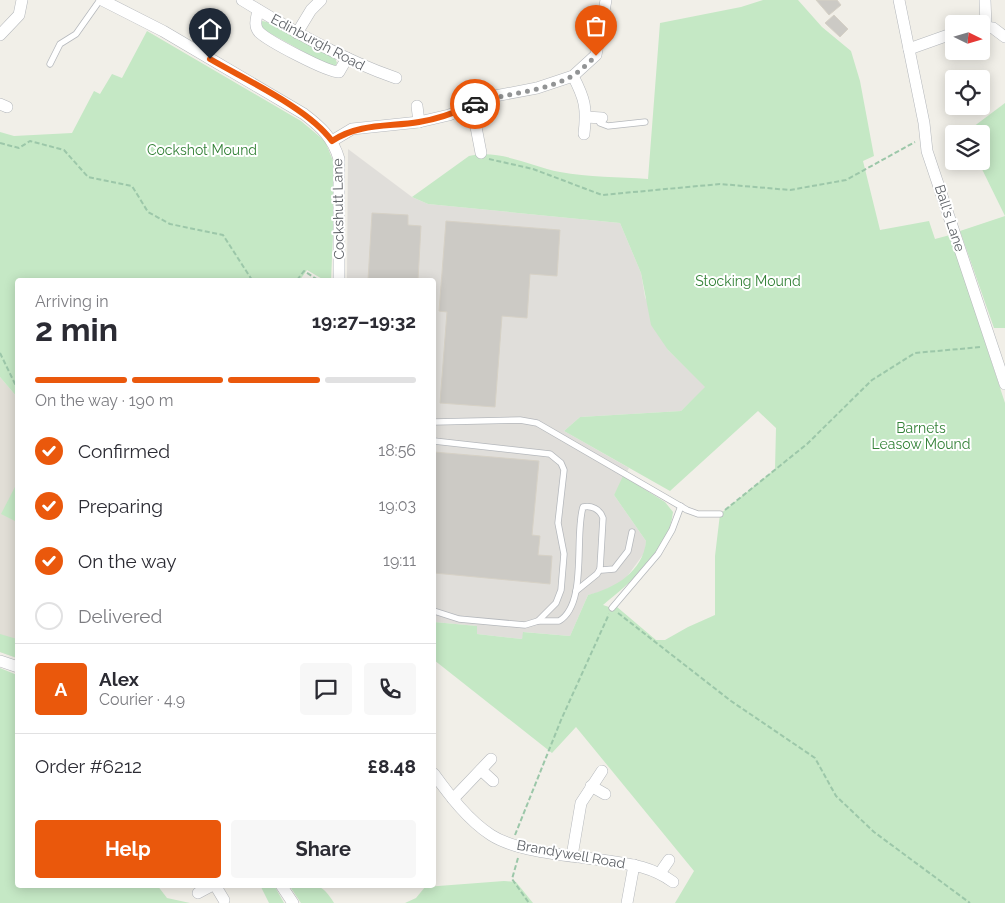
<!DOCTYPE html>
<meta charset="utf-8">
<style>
body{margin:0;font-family:Raleway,sans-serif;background:#f7f7f7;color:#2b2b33;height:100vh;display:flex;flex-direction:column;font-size:19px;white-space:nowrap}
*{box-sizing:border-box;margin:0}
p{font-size:16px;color:#7c7c81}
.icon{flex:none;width:28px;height:28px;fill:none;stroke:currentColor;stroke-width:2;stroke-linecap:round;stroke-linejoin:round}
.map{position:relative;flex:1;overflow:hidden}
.details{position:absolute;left:15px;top:278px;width:421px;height:610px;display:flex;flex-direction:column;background:#fff;border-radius:5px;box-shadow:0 2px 12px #0003}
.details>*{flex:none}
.needle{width:32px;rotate:95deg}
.controls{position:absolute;left:945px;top:15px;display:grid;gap:10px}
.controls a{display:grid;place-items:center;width:45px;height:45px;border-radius:5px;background:#fff;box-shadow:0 2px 12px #0003;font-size:25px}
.pin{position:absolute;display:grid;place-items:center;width:42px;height:42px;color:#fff;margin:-51px -21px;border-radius:50% 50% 50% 0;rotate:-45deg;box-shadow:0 0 5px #0007}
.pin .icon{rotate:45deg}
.courier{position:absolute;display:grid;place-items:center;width:50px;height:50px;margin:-25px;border:4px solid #ea580c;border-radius:50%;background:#fff;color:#222;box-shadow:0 1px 6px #0007}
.head em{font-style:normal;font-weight:700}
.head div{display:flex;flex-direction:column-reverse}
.head{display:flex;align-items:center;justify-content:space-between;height:85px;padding:0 20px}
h1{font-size:32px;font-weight:700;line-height:38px}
.bar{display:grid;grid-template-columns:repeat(4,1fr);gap:8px 5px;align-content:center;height:60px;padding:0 20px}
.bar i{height:6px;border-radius:4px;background:#e1e1e2}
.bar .selected{background:#ea580c}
.bar p{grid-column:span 4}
.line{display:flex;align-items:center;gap:12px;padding:0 20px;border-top:1px solid #e1e1e2}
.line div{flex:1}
.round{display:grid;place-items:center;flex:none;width:52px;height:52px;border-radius:5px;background:#f7f7f7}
ol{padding:0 20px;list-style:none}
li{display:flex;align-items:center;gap:15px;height:55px}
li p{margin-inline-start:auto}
li .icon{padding:5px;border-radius:50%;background:#ea580c;color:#fff;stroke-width:4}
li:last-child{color:#7c7c81}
li i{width:28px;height:28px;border:2px solid #e1e1e2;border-radius:50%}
.button{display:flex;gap:10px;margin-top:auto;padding:10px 20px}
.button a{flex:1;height:58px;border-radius:5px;background:#ea580c;color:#fff;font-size:20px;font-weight:700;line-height:58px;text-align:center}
.button a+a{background:#f7f7f7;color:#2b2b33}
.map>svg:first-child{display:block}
</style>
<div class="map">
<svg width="1005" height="903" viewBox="0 0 1005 903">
<rect width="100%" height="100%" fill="#f1efe8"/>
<path fill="#e0deda" d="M348,149L412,197L428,204L620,223L641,273L645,297L668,350L706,387L681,411L580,417L564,431L629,468L614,495L646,541L645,552L626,578L608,590L588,595L570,636L524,632L522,639L477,634V626L434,622V280H347Z"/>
<path fill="#e1ded6" d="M0,377L17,397V658L0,652Z"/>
<g fill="#c5e8c5">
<path d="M763,0H798L822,27L851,51L860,81L874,156L863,161L880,230L929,221L935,239L950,235L1005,403V903H675L694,871L576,727L552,753L434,660V622L477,626V634L522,639L523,632L570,636L588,595C615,588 643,572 646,541L614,495L623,476L665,502L673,512C669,551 631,582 603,605L612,608L617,607L656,640H665L688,627L715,615V556L720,514L775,469L776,428L758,411L670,491L564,431L580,417L681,411L705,387L668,350L651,325L641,273L620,223L428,204L412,197L469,156C500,149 530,166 560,172C588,177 619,177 648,179L660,23L741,7Z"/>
<path d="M262,21L267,22L335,58L337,63L335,66L328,65L264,30L261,26Z"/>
<path d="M147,31L301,121L325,141L336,168L331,280H324L307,270L300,280H18L17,397L0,377V132L14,136L72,133L94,91L100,94L112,74L122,78Z"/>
<path d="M1005,103V328H994L960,231L1005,216L978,161H981V134L965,133Z"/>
<path d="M17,483V522L1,514Z"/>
<path d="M0,634L17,639V658L0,652Z"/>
<path d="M0,668L17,675L18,885H157L167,898L190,903H0Z"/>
<path d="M504,881L516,882L533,903H405L416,898L425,887Z"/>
<path d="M260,885H274L284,903H269Z"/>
<path d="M289,885C313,885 320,880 334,903H301Z"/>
</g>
<g fill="#cccac5" stroke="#d6d1c6">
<path d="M816,0H837L841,5L829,15Z"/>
<path d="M834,15L848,29L840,37L825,23Z"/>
<path d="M372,213L408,215V225L421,226L418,280H368Z"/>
<path d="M446,221L560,230L557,276L530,274L527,318L502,316L495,407L440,403L447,312L439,311Z"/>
<path d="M434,452L539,461L532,535L540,536L538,555L552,556L550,584L434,573Z"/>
</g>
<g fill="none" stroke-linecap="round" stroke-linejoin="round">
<defs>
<g id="lane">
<path d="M50,64L60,44L76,34L100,0"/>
<path d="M597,118L600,123L608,126L645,122"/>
<path d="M434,422L520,420L537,423L687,510L698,514H720"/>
<path d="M434,441L550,454L561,463L564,470L558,523L564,554L561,590L556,603L538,621L525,625L459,619L434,611"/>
<path d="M576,591L597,574L600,569"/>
<path d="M612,608L658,554L672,530L681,506"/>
<path d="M538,621H559C588,604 574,536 583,507C591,505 600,509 603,518L600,569L602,570L614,569L628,551L632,532"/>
</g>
<g id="street">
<path d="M102,0L163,31L304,114C321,127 333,138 339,159V280"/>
<path d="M242,0C291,30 341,59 396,78"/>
<path d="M899,0L924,123L927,151L1005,384"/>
<path d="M985,0L986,26"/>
<path d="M258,10C257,17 253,25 259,32C268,41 327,72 339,72L347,58"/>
<path d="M981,27L993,28L1005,37"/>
<path d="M297,33L311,10L321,0"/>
<path d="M0,35L19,15L22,0"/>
<path d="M909,49L954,33"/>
<path d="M573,76C585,99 587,108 584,134"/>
<path d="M0,104L7,107"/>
<path d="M417,106L419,122"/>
<path d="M472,106L481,153"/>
<path d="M586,117L602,118"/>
<path d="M332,141L352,129L419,122L449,115L495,96L537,88L573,76L596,55L606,0"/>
<path d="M0,661L18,667"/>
<path d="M481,770L493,781"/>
<path d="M434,774C450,796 468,820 491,835C517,852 571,856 602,860C629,864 651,866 673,882"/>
<path d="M591,786L605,794"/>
<path d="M453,799L491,759"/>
<path d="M572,856L581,803L602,771"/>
<path d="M660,873L669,860"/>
<path d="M215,885L224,900"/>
<path d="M281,885L293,903"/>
<path d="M198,893L213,885"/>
<path d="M627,903L634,865"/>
</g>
</defs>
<use href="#lane" stroke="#b5b8bc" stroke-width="7"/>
<use href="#street" stroke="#b5b8bc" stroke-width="12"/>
<g stroke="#9cc7a9" stroke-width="2" stroke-dasharray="5 2.5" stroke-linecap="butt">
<path d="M0,143L19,148L30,141L64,150L88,177L132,186L148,212L170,224L223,235L252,280"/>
<path d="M489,159L533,169L602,195L720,184L790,190L846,180L915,142"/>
<path d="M297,280L304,271L318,280"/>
<path d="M0,353L18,390"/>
<path d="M725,510L807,444L872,380L915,353L981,347"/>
<path d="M618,613L731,701L815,758L836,796L874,832L970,903"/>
<path d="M515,835L561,720L609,614"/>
<path d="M518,858L512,879L529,903"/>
</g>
<use href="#lane" stroke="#fff" stroke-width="5.5"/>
<use href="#street" stroke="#fff" stroke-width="11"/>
</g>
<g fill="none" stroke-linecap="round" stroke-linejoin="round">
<path stroke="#929495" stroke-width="5" stroke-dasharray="0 9" d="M475,104C506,92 543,93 572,76C581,71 589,62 596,56"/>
<path stroke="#ea580c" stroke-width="6" d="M210,59C246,80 308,108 332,141C359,123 389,127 419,122C439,119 457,112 475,104"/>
</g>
<g text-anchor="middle" stroke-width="4" stroke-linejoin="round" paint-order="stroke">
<g font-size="14" fill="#5f6368" stroke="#fff">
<text transform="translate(318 42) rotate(28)" y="5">Edinburgh Road</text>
<text transform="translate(338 209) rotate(-91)" y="5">Cockshutt Lane</text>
<text transform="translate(950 218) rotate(72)" y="5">Ball's Lane</text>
<text transform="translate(571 854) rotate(10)" y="5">Brandywell Road</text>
</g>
<g font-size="14" fill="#348238" stroke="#fff">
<text x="202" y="155">Cockshot Mound</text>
<text x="748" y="286">Stocking Mound</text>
<text x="921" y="433">Barnets<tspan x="921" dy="16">Leasow Mound</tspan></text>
</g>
</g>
</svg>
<div class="controls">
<a><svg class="needle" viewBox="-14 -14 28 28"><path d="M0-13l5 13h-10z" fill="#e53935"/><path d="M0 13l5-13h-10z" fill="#7c7c81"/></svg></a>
<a><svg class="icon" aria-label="locate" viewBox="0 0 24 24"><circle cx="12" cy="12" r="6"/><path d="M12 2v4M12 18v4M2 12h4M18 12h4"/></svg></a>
<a><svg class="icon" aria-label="layers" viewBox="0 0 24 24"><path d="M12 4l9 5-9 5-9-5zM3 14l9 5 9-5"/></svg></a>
</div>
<div class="pin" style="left:596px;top:56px;background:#ea580c"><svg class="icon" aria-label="bag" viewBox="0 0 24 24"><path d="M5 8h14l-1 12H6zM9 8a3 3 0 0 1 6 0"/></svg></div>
<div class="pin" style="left:210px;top:59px;background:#1f2937"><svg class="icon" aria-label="home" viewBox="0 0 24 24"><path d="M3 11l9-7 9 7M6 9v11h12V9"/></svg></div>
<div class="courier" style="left:475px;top:104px"><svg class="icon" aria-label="car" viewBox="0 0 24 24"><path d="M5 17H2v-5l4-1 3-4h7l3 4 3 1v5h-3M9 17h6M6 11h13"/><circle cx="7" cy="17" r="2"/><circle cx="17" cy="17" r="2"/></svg></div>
<section class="details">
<div class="head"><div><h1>2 min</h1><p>Arriving in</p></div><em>19:27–19:32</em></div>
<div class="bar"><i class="selected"></i><i class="selected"></i><i class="selected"></i><i></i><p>On the way · 190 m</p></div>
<ol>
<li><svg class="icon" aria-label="check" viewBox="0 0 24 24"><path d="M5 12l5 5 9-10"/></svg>Confirmed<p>18:56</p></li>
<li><svg class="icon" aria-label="check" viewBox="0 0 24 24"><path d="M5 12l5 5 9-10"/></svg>Preparing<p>19:03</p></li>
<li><svg class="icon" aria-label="check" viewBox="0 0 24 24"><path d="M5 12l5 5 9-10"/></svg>On the way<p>19:11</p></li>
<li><i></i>Delivered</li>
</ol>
<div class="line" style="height:90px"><b class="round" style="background:#ea580c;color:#fff">A</b><div><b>Alex</b><p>Courier · 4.9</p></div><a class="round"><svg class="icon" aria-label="chat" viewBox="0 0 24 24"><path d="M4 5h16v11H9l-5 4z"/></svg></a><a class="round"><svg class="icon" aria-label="phone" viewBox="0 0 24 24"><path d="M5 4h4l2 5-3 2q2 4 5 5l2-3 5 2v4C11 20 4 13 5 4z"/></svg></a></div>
<div class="line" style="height:65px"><div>Order #6212</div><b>£8.48</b></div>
<div class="button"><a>Help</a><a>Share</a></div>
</section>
</div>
